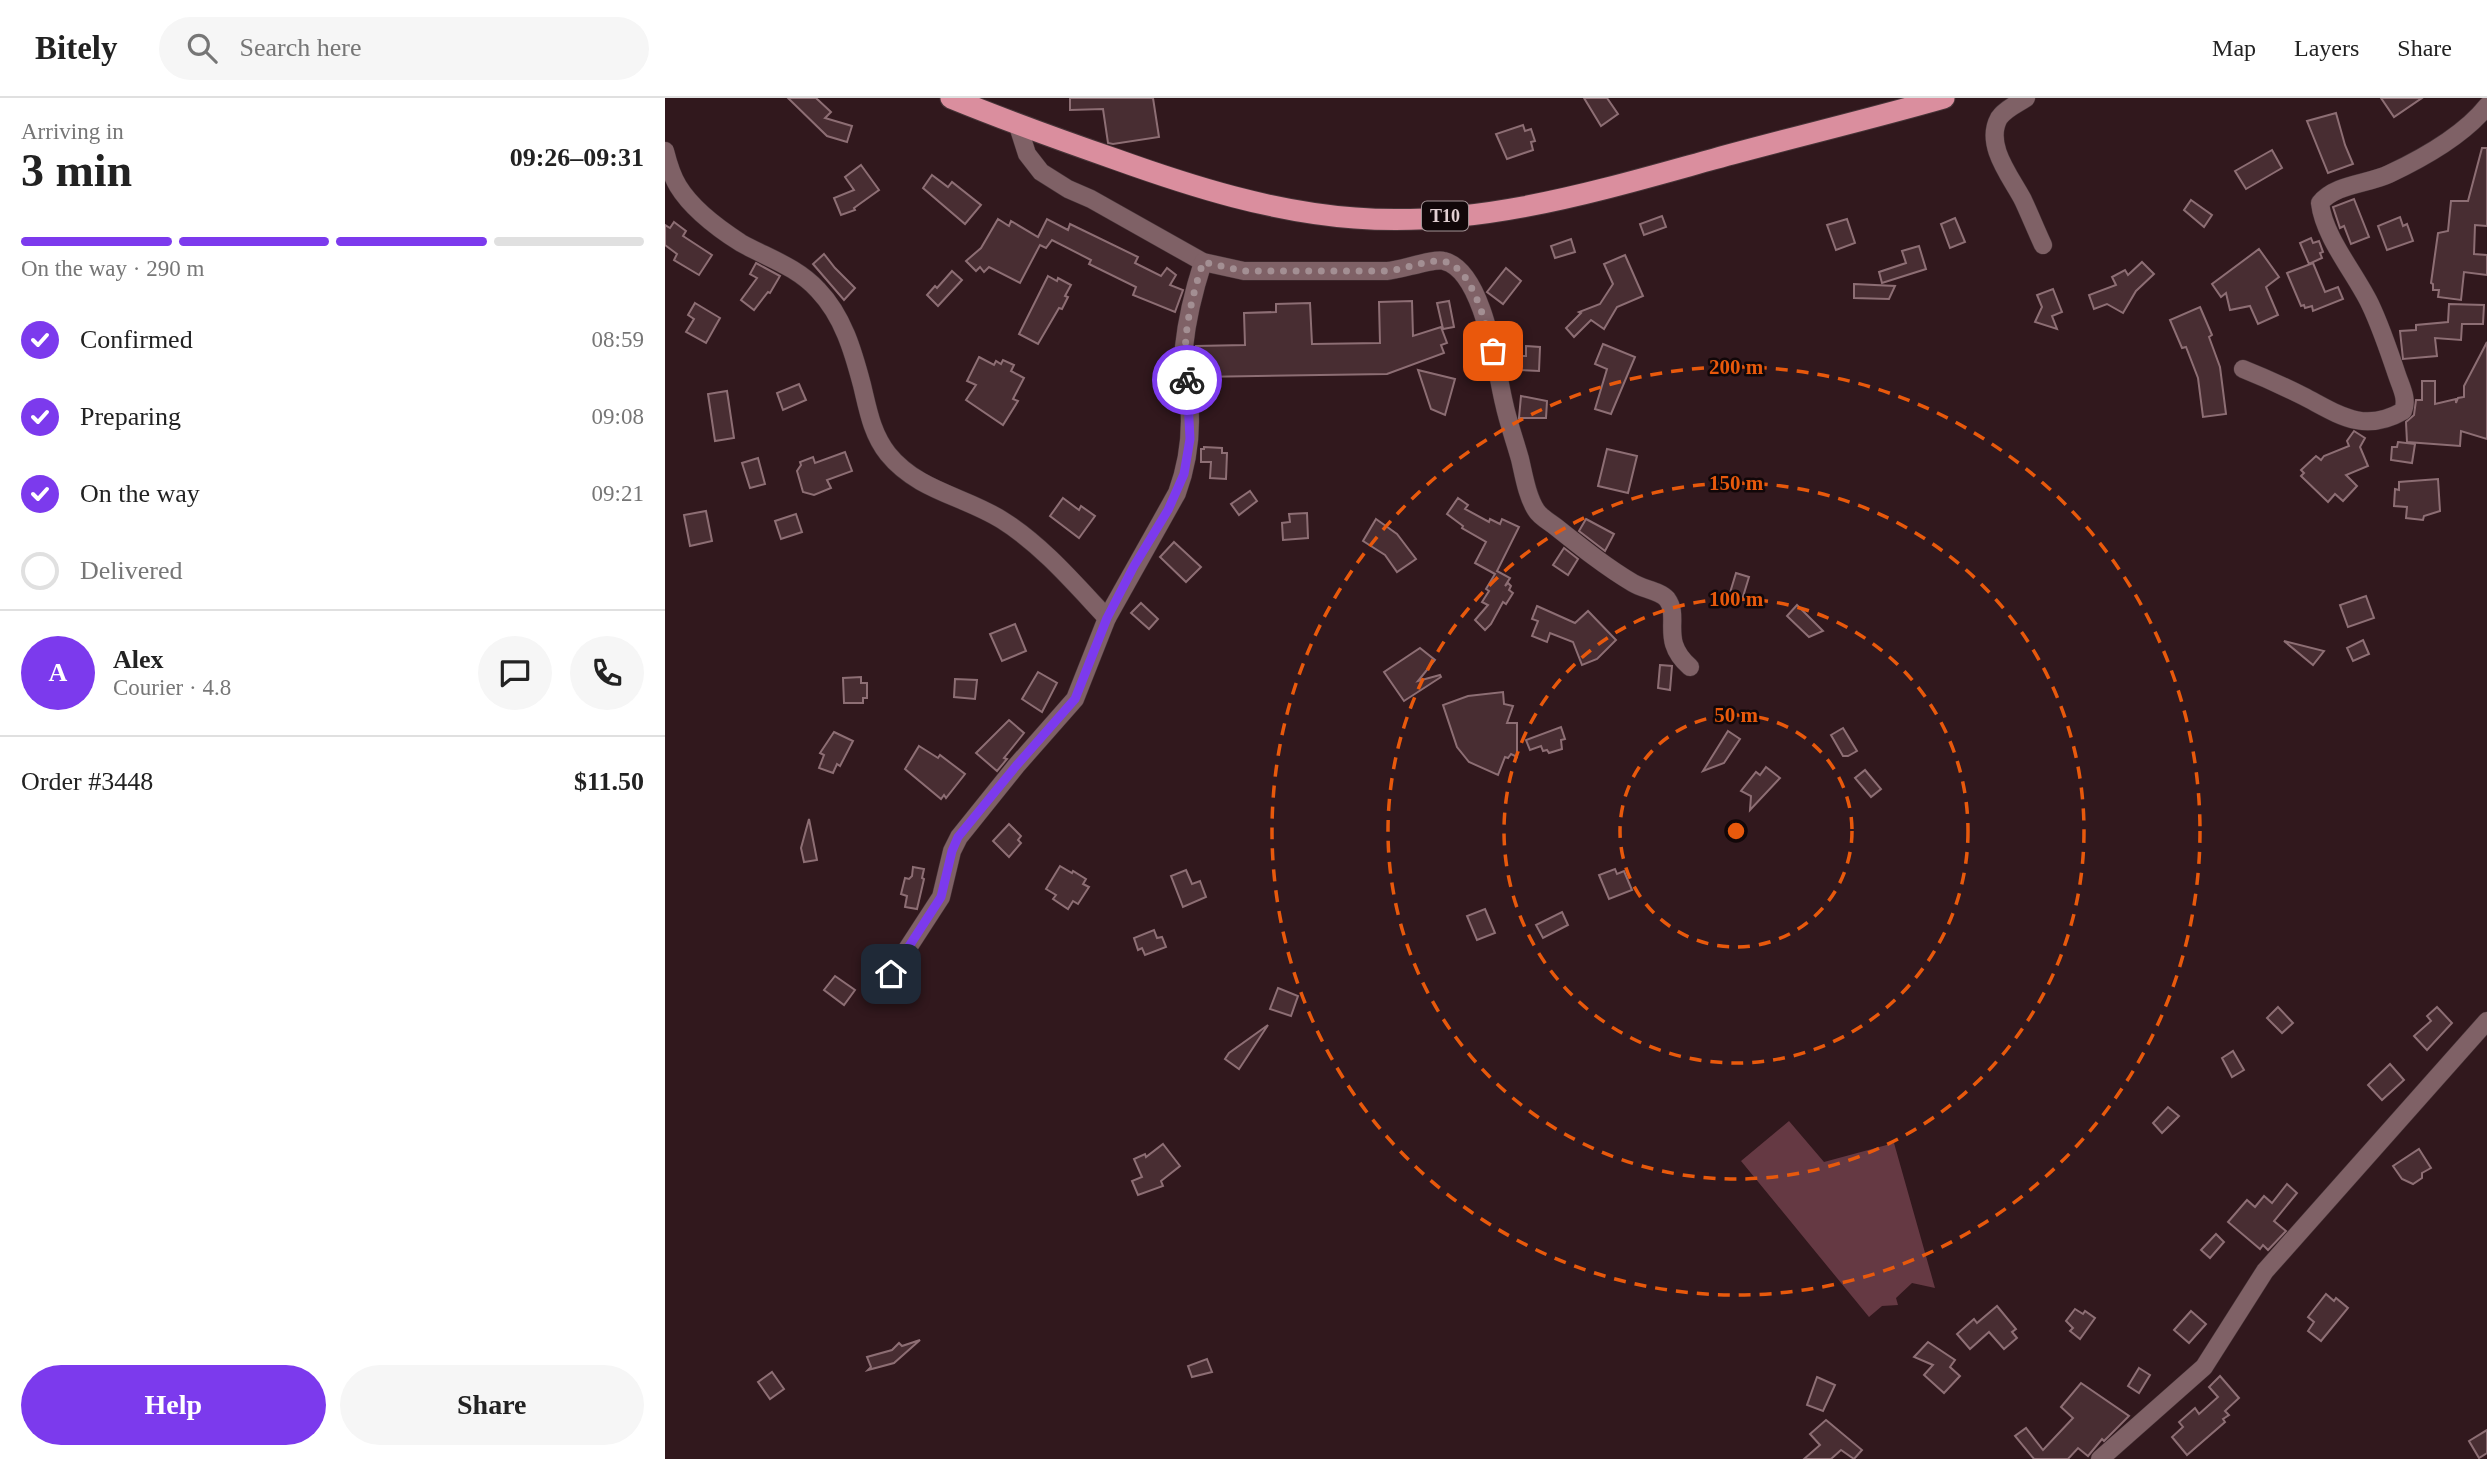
<!DOCTYPE html>
<meta charset="utf-8">
<style>
body{margin:0;font-family:Georgia,serif;background:#f6f6f6;color:#222;height:100vh;display:flex;flex-direction:column;font-size:26px;white-space:nowrap}
*{box-sizing:border-box;margin:0}
p{font-size:23px;color:#767676}
.icon{flex:none;width:38px;height:38px;fill:none;stroke:currentColor;stroke-width:2;stroke-linecap:round;stroke-linejoin:round}
.map{position:relative;flex:1;overflow:hidden}
.side{display:flex;flex-direction:column;background:#fff;width:665px}
.side>*{flex:none}
.pin{position:absolute;display:grid;place-items:center;width:60px;height:60px;color:#fff;margin:-30px;border-radius:14px;box-shadow:0 4px 10px #0006}
.courier{position:absolute;display:grid;place-items:center;width:70px;height:70px;margin:-35px;border:5px solid #7c3aed;border-radius:50%;background:#fff;color:#222;box-shadow:0 2px 9px #0007}
.head em{font-style:normal;font-weight:600}
.head div{display:flex;flex-direction:column-reverse}
.head{display:flex;align-items:center;justify-content:space-between;height:119px;padding:0 21px}
h1{font-size:46px;font-weight:600;line-height:52px}
.bar{display:grid;grid-template-columns:repeat(4,1fr);gap:10px 7px;align-content:center;height:84px;padding:0 21px}
.bar i{height:9px;border-radius:5px;background:#e0e0e0}
.bar .active{background:#7c3aed}
.bar p{grid-column:span 4}
.line{display:flex;align-items:center;gap:18px;padding:0 21px;border-top:2px solid #e0e0e0}
.line div{flex:1}
.round{display:grid;place-items:center;flex:none;width:74px;height:74px;border-radius:37px;background:#f6f6f6}
ol{padding:0 21px;list-style:none}
li{display:flex;align-items:center;gap:21px;height:77px}
li p{margin-inline-start:auto}
li .icon{padding:7px;border-radius:50%;background:#7c3aed;color:#fff;stroke-width:4}
li:last-child{color:#767676}
li i{width:38px;height:38px;border:4px solid #e0e0e0;border-radius:50%}
.cta{display:flex;gap:14px;margin-top:auto;padding:14px 21px}
.cta a{flex:1;height:80px;border-radius:42px;background:#7c3aed;color:#fff;font-size:28px;font-weight:600;line-height:80px;text-align:center}
.cta a+a{background:#f6f6f6;color:#222}
header{display:flex;align-items:center;gap:42px;box-sizing:border-box;height:98px;padding:0 35px;background:#fff;border-bottom:2px solid #e0e0e0}
header strong{font-size:33px}
nav{display:flex;gap:38px;margin-inline-start:auto;font-size:24px}
.search{width:490px;height:63px;background:#f6f6f6;display:flex;align-items:center;gap:18px;box-sizing:border-box;padding:0 24px;border-radius:38px;color:#767676;font-size:26px}
main{display:flex;flex:1;min-height:0}
.map>svg:first-child{display:block}
</style>
<header>
<strong>Bitely</strong>
<div class="search"><svg class="icon" aria-label="search" viewBox="0 0 24 24"><circle cx="10" cy="10" r="6"/><path d="M15 15l6 6"/></svg>Search here</div>
<nav><a>Map</a><a>Layers</a><a>Share</a></nav>
</header>
<main>
<section class="side">
<div class="head"><div><h1>3 min</h1><p>Arriving in</p></div><em>09:26–09:31</em></div>
<div class="bar"><i class="active"></i><i class="active"></i><i class="active"></i><i></i><p>On the way · 290 m</p></div>
<ol>
<li><svg class="icon" aria-label="check" viewBox="0 0 24 24"><path d="M5 12l5 5 9-10"/></svg>Confirmed<p>08:59</p></li>
<li><svg class="icon" aria-label="check" viewBox="0 0 24 24"><path d="M5 12l5 5 9-10"/></svg>Preparing<p>09:08</p></li>
<li><svg class="icon" aria-label="check" viewBox="0 0 24 24"><path d="M5 12l5 5 9-10"/></svg>On the way<p>09:21</p></li>
<li><i></i>Delivered</li>
</ol>
<div class="line" style="height:126px"><b class="round" style="background:#7c3aed;color:#fff">A</b><div><b>Alex</b><p>Courier · 4.8</p></div><a class="round"><svg class="icon" aria-label="chat" viewBox="0 0 24 24"><path d="M4 5h16v11H9l-5 4z"/></svg></a><a class="round"><svg class="icon" aria-label="phone" viewBox="0 0 24 24"><path d="M5 4h4l2 5-3 2q2 4 5 5l2-3 5 2v4C11 20 4 13 5 4z"/></svg></a></div>
<div class="line" style="height:91px"><div>Order #3448</div><b>$11.50</b></div>
<div class="cta"><a>Help</a><a>Share</a></div>
</section>
<div class="map">
<svg width="1822" height="1361" viewBox="0 0 1822 1361">
<rect width="100%" height="100%" fill="#31181d"/>
<path fill="#653943" d="M1124,1023L1159,1064L1229,1045L1270,1190L1247,1185L1231,1200L1233,1207L1217,1208L1204,1219L1076,1063Z"/>
<g fill="#482d32" stroke="#8d6e74" stroke-width="2">
<path d="M123,0H151L166,14L160,20L187,28L182,44L162,38Z"/>
<path d="M405,0H488L494,39L448,46L443,45L438,11L405,12Z"/>
<path d="M919,0H942L953,16L936,28Z"/>
<path d="M1716,0H1757L1729,19Z"/>
<path d="M1671,15L1680,47L1688,66L1663,75L1642,23Z"/>
<path d="M858,27L860,33L866,31L870,43L866,44L868,52L842,61L831,36Z"/>
<path d="M1817,50H1822V128L1810,127L1809,156L1822,157V177L1799,174L1796,202L1773,199L1774,192H1768V186L1766,185L1773,135L1783,133L1786,103H1803Z"/>
<path d="M1607,52L1617,70L1581,91L1570,73Z"/>
<path d="M196,67L214,92L189,110L190,112L176,117L169,100L189,92L180,79Z"/>
<path d="M267,77L283,89L287,84L316,107L300,126L258,90Z"/>
<path d="M1689,101L1704,139L1686,146L1679,128L1675,130L1668,109Z"/>
<path d="M1526,102L1547,117L1539,129L1519,112Z"/>
<path d="M997,118L1001,129L979,137L975,126Z"/>
<path d="M1735,119L1738,128L1742,126L1748,143L1722,152L1713,128Z"/>
<path d="M1290,120L1300,144L1285,150L1276,126Z"/>
<path d="M333,121L344,128L346,123L373,139L382,121L403,132L405,126L473,159L470,165L496,178L502,170L511,177L505,187L518,192L510,214L468,197L471,189L424,166L426,162L387,142L381,150L375,147L355,185L324,169L319,174L315,169L311,173L301,163L316,150Z"/>
<path d="M1182,121L1190,145L1171,152L1162,127Z"/>
<path d="M9,124L21,133L18,138L47,157L34,177L9,162L12,156L0,147V127L5,130Z"/>
<path d="M1646,140L1648,145L1654,143L1658,154L1655,155L1657,160L1644,166L1635,145Z"/>
<path d="M906,141L910,154L890,160L886,148Z"/>
<path d="M1254,148L1261,171L1217,185L1214,174L1241,165L1237,153Z"/>
<path d="M1594,151L1614,179L1601,189L1613,217L1593,226L1585,208L1565,212L1561,195L1556,199L1547,186Z"/>
<path d="M159,156L170,170L190,190L179,202L148,166Z"/>
<path d="M960,157L978,198L952,209L939,231L926,222L909,239L901,230L916,215L914,214L935,206L948,186L939,166Z"/>
<path d="M1477,164L1489,176L1471,193L1458,215L1442,206L1429,211L1424,197L1451,187L1447,179L1460,172L1463,177Z"/>
<path d="M91,165L115,178L105,195L103,194L89,212L76,202L92,180L85,176Z"/>
<path d="M1648,165L1660,194L1673,189L1678,201L1648,213L1647,208L1640,210L1639,207L1636,208L1622,175Z"/>
<path d="M841,170L856,183L838,206L822,194Z"/>
<path d="M287,173L297,182L273,208L262,197L270,188L272,190Z"/>
<path d="M383,178L392,183L393,180L406,187L400,198L403,199L397,211L394,210L373,246L354,236Z"/>
<path d="M1189,186L1230,188L1224,201L1189,200Z"/>
<path d="M1388,191L1397,214L1387,218L1392,231L1370,224L1377,209L1372,197Z"/>
<path d="M747,203L748,238L776,229L782,245L776,247L779,255L722,276L533,279L531,248L580,247L579,215L611,214V206L645,205L647,246L715,245L714,204Z"/>
<path d="M784,203L789,229L778,231L772,205Z"/>
<path d="M30,205L55,220L41,245L21,234L29,221L23,217Z"/>
<path d="M1784,206L1819,207L1818,226H1797L1796,242L1770,240L1772,258L1738,261L1735,233L1751,232V227L1783,224Z"/>
<path d="M1535,209L1547,237L1544,239L1555,269L1561,316L1538,319L1533,280L1521,249L1517,250L1505,222Z"/>
<path d="M1822,244V341L1796,333L1795,348L1742,344L1741,324L1749,317L1751,302H1757V283H1770V306L1791,301V305L1793,300L1799,299V288Z"/>
<path d="M938,246L970,259L946,316L930,311L942,271L930,266Z"/>
<path d="M861,248L875,249L874,273L854,272L855,258H861Z"/>
<path d="M314,259L329,267L331,263L336,266L338,262L349,267L346,273L359,280L348,301L353,303L338,327L301,302L311,287L302,283Z"/>
<path d="M753,272L790,281L780,317L766,311Z"/>
<path d="M134,286L141,302L118,312L112,295Z"/>
<path d="M62,293L69,340L50,343L43,296Z"/>
<path d="M856,298L882,303L881,320H854Z"/>
<path d="M1689,333L1700,340L1695,349L1703,368L1681,377L1692,388L1678,403L1670,396L1663,404L1636,378L1639,375L1636,372L1651,358L1656,362L1659,358L1684,348L1682,343Z"/>
<path d="M1733,344L1750,346L1747,365L1726,362L1727,349H1732Z"/>
<path d="M539,349L557,350V355H562L561,381L545,380L546,364H536V351H539Z"/>
<path d="M942,351L972,358L963,395L933,388Z"/>
<path d="M180,354L187,373L162,382L166,390L149,397L138,394L132,373L136,367L135,364L148,359L150,365Z"/>
<path d="M93,360L100,386L85,390L77,365Z"/>
<path d="M1773,381L1775,413L1759,418L1758,422L1741,420L1742,409L1729,408L1730,391L1734,392V384Z"/>
<path d="M585,393L592,403L574,417L566,406Z"/>
<path d="M398,400L414,412L416,408L430,418L414,440L385,418Z"/>
<path d="M793,400L803,407L800,411L824,424L825,421L835,426L837,421L854,429L832,473L845,480L840,488L843,485L846,488L844,492L848,495L841,506L838,504L826,526L820,532L810,522L823,507L817,504L824,493L821,491L830,476L810,465L821,444L797,430L798,428L782,416Z"/>
<path d="M41,413L47,443L25,448L19,417Z"/>
<path d="M642,415L643,440L618,442L617,425L625,424L624,416Z"/>
<path d="M131,416L137,434L116,441L110,423Z"/>
<path d="M711,421L732,436L751,461L732,474L720,457L698,443Z"/>
<path d="M921,421L949,436L940,453L914,433Z"/>
<path d="M509,444L536,469L521,484L495,459Z"/>
<path d="M899,450L913,461L903,477L888,467Z"/>
<path d="M1071,475L1084,479L1077,502L1064,498Z"/>
<path d="M1701,498L1709,520L1683,529L1675,507Z"/>
<path d="M476,505L493,521L484,531L466,515Z"/>
<path d="M1132,507L1158,533L1144,539L1122,518Z"/>
<path d="M872,508L910,525L923,513L951,542L932,561L917,567L908,544L885,535L882,544L867,538L873,523L867,521Z"/>
<path d="M350,526L361,553L337,563L325,536Z"/>
<path d="M1698,542L1704,556L1688,563L1682,550Z"/>
<path d="M1619,543L1659,553L1648,567Z"/>
<path d="M755,550L770,562L753,583L775,577L776,579L739,603L719,574Z"/>
<path d="M995,567L1007,568L1005,592L993,590Z"/>
<path d="M373,574L392,585L377,614L357,601Z"/>
<path d="M196,579V585H202V600H198V605H179L178,580Z"/>
<path d="M290,581L312,582L310,601L289,599Z"/>
<path d="M838,594L839,606L848,608L842,625H852V659L846,656L843,660L840,659L833,677L804,664L792,649L778,607L803,598Z"/>
<path d="M344,622L359,635L339,660L342,661L332,673L311,655Z"/>
<path d="M896,629L900,641L896,642L897,651L884,655L882,652L878,653L876,648L865,652L861,642Z"/>
<path d="M1178,630L1192,653L1183,658H1178L1166,637Z"/>
<path d="M1063,633L1075,641L1059,665L1038,673Z"/>
<path d="M169,634L188,643L175,668L172,666L168,675L154,670L159,657L155,655Z"/>
<path d="M254,648L273,660L275,657L300,676L281,700L279,697L276,701L240,671Z"/>
<path d="M1101,669L1115,680L1085,712L1086,698L1076,693L1091,674L1095,677Z"/>
<path d="M1200,672L1216,691L1206,699L1190,680Z"/>
<path d="M144,721L152,762L139,764L136,750Z"/>
<path d="M344,726L356,738L353,742L356,745L344,759L328,743Z"/>
<path d="M395,768L407,775L408,773L421,781L418,786L424,789L413,806L408,803L403,811L388,801L391,797L381,791Z"/>
<path d="M248,769L259,771L257,780L259,781L252,811L240,809L242,798L236,796L240,780L244,781L247,778Z"/>
<path d="M950,771L952,776L959,773L967,792L944,801L934,777Z"/>
<path d="M521,772L527,786L535,783L541,799L518,809L506,778Z"/>
<path d="M820,811L830,835L812,842L802,818Z"/>
<path d="M897,814L903,827L878,840L871,827Z"/>
<path d="M489,832L492,840L497,839L501,849L480,857L477,850L473,852L469,840Z"/>
<path d="M170,878L190,892L179,907L159,892Z"/>
<path d="M613,890L633,898L626,918L605,911Z"/>
<path d="M1613,909L1628,925L1617,935L1602,920Z"/>
<path d="M1772,909L1787,925L1762,952L1749,938L1766,923L1762,918Z"/>
<path d="M603,927L574,971L560,961L564,955Z"/>
<path d="M1568,953L1579,972L1567,979L1557,960Z"/>
<path d="M1725,966L1739,982L1717,1002L1703,987Z"/>
<path d="M1503,1009L1514,1018L1497,1035L1488,1025Z"/>
<path d="M498,1046L515,1068L496,1083L498,1088L473,1097L467,1083L477,1079L469,1061L480,1056L481,1059Z"/>
<path d="M1754,1051L1766,1070L1757,1075V1080L1748,1086L1737,1081L1728,1068Z"/>
<path d="M1622,1086L1632,1095L1609,1123L1621,1133L1603,1152L1598,1147L1595,1151L1563,1124L1582,1102L1590,1109L1599,1098L1607,1105Z"/>
<path d="M1551,1136L1559,1144L1545,1160L1536,1152Z"/>
<path d="M1661,1196L1669,1203L1671,1200L1683,1210L1656,1243L1643,1233L1649,1224L1643,1219Z"/>
<path d="M1332,1208L1351,1231L1347,1234L1352,1240L1339,1251L1324,1234L1305,1251L1292,1236L1309,1221L1312,1225Z"/>
<path d="M1410,1211L1418,1216L1420,1213L1430,1220L1415,1241L1405,1233L1408,1230L1401,1223Z"/>
<path d="M1526,1213L1541,1226L1524,1245L1509,1232Z"/>
<path d="M255,1242L229,1265L203,1272L206,1269L202,1259L227,1252L234,1245L237,1248Z"/>
<path d="M1263,1244L1290,1262L1285,1269L1295,1278L1279,1295L1259,1277L1268,1267L1249,1259Z"/>
<path d="M542,1261L547,1274L527,1279L523,1268Z"/>
<path d="M1474,1270L1485,1277L1474,1295L1463,1288Z"/>
<path d="M107,1274L119,1291L105,1301L93,1284Z"/>
<path d="M1555,1278L1574,1300L1560,1313L1564,1317L1558,1321L1560,1324L1522,1357L1507,1339L1518,1329L1514,1324L1530,1310L1534,1316L1553,1299L1544,1289Z"/>
<path d="M1152,1279L1170,1287L1158,1313L1142,1307Z"/>
<path d="M1416,1285L1464,1318L1439,1343L1437,1341L1423,1358L1413,1350L1403,1361H1369L1350,1338L1361,1330L1378,1352L1408,1320L1396,1309Z"/>
<path d="M1161,1322L1197,1352L1189,1361L1176,1352L1166,1361H1139L1155,1347L1145,1336Z"/>
<path d="M1822,1332V1355L1814,1360L1804,1343Z"/>
</g>
<g fill="none" stroke-linecap="round" stroke-linejoin="round">
<defs>
<g id="minor">
<path d="M1361,0C1352,6 1340,11 1334,20C1319,47 1346,79 1358,102C1365,117 1371,132 1378,147"/>
<path d="M353,28L362,56L376,74L403,91L426,101L538,164L579,173H722C736,172 769,160 779,163C819,173 831,272 839,305C843,324 850,343 855,361C859,378 862,398 871,412C875,419 885,424 891,429C916,449 941,469 968,485C978,491 995,493 1002,501C1016,520 994,542 1025,569"/>
<path d="M0,53C3,65 7,78 13,88C27,111 54,131 76,145C103,160 132,169 153,192C178,218 188,253 197,287C203,312 207,336 223,356C253,393 299,398 337,422C377,447 410,486 442,520"/>
<path d="M1578,271C1598,279 1618,288 1638,298C1673,316 1698,336 1738,313C1743,301 1736,289 1732,277C1724,253 1716,229 1705,206C1690,175 1659,139 1655,105C1670,86 1703,86 1724,76C1758,60 1798,38 1822,8"/>
<path d="M226,876L276,799L287,753L294,739L351,668L410,601L442,520L512,395C523,365 527,335 524,303C523,285 518,267 519,249C522,220 529,192 538,164"/>
<path d="M1435,1361L1539,1269L1600,1173L1822,923"/>
</g>
<path id="highway" d="M286,0C340,22 395,42 450,61C528,89 608,114 690,120C812,130 933,93 1049,61C1125,40 1202,22 1279,0"/>
</defs>
<use href="#minor" stroke="#473438" stroke-width="19"/>
<use href="#highway" stroke="#473438" stroke-width="23"/>
<use href="#minor" stroke="#7f6166" stroke-width="18"/>
<use href="#highway" stroke="#da8e9e" stroke-width="21"/>
</g>
<g fill="none" stroke-linecap="round" stroke-linejoin="round">
<path stroke="#a38f93" stroke-width="7" stroke-dasharray="0 12.6" d="M522,282C516,241 526,202 538,164L579,173H722C739,171 754,165 770,163C806,158 821,228 828,253"/>
<path stroke="#7c3aed" stroke-width="9" d="M226,876L276,799L287,753L293,739L351,668L410,601L442,520L469,468L503,412L519,376L525,341L522,282"/>
</g>
<g fill="none" stroke="#e8590c" stroke-width="3.5" stroke-dasharray="12 9">
<circle cx="1071" cy="733" r="116"/>
<circle cx="1071" cy="733" r="232"/>
<circle cx="1071" cy="733" r="348"/>
<circle cx="1071" cy="733" r="464"/>
</g>
<g text-anchor="middle" stroke-width="5" stroke-linejoin="round" paint-order="stroke">
<rect fill="#110709" stroke="#a39396" stroke-width="2" x="757" y="103.5" width="46" height="29" rx="5"/>
<g font-size="18" font-weight="bold" fill="#e1cfd2">
<text x="780" y="124">T10</text>
</g>
</g>
<circle cx="1071" cy="733" r="10" fill="#e8590c" stroke="#110709" stroke-width="3.5"/>
<g font-size="21" text-anchor="middle" font-weight="bold" fill="#e8590c" stroke="#110709" stroke-width="5" stroke-linejoin="round" paint-order="stroke">
<text x="1071" y="276">200 m</text>
<text x="1071" y="392">150 m</text>
<text x="1071" y="508">100 m</text>
<text x="1071" y="624">50 m</text>
</g>
</svg>
<div class="pin" style="left:828px;top:253px;background:#ea580c"><svg class="icon" aria-label="bag" viewBox="0 0 24 24"><path d="M5 8h14l-1 12H6zM9 8a3 3 0 0 1 6 0"/></svg></div>
<div class="pin" style="left:226px;top:876px;background:#1f2937"><svg class="icon" aria-label="home" viewBox="0 0 24 24"><path d="M3 11l9-7 9 7M6 9v11h12V9"/></svg></div>
<div class="courier" style="left:522px;top:282px"><svg class="icon" aria-label="bike" viewBox="0 0 24 24"><circle cx="6" cy="16" r="4"/><circle cx="18" cy="16" r="4"/><path d="M6 16l4-8h5l3 8M10 8l3 8H6M13 5h3"/></svg></div>
</div>
</main>
